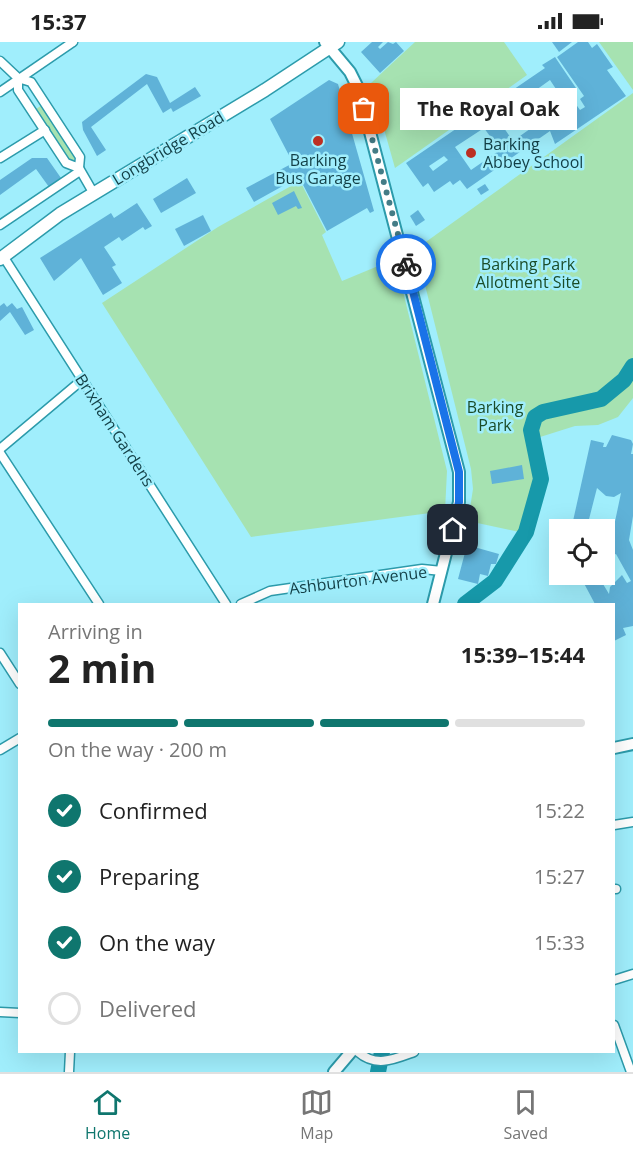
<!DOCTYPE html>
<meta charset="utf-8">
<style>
body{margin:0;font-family:"Open Sans",sans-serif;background:#f2f2f2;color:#222;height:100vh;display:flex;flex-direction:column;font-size:22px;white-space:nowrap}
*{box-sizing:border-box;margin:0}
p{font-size:20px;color:#767676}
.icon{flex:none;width:33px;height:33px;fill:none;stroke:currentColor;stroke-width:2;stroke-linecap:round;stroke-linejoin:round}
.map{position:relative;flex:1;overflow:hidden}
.sheet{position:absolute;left:18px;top:561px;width:597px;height:450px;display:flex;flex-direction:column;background:#fff;border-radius:0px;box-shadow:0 6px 24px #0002}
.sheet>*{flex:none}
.fabs{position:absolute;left:549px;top:477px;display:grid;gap:12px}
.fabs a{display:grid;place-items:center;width:66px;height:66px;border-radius:0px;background:#fff;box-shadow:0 6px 24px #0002;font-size:30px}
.pin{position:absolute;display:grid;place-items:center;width:51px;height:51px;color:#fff;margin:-26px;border-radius:12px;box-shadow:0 3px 9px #0006}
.courier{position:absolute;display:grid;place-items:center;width:60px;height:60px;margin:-30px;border:4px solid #1a73e8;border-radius:50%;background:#fff;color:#222;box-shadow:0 2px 8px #0007}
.bubble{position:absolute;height:42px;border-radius:0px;background:#fff;box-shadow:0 6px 24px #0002;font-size:20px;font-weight:700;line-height:42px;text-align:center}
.head em{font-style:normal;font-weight:700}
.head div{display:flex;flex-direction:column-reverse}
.head{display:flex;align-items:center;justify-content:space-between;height:102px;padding:0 30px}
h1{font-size:39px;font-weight:700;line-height:45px}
.bar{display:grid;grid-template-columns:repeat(4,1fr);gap:9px 6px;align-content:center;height:72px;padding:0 30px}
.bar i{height:8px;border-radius:4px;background:#e0e0e0}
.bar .current{background:#0f766e}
.bar p{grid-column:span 4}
ol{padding:0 30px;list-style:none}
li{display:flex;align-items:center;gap:18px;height:66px}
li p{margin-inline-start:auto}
li .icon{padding:6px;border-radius:50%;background:#0f766e;color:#fff;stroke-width:4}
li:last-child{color:#767676}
li i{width:33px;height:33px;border:3px solid #e0e0e0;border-radius:50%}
.status{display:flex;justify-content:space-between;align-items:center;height:42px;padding:0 30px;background:#fff;direction:ltr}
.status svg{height:16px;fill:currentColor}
.menu{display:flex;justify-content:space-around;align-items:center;height:84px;border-top:2px solid #e0e0e0;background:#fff;font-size:16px;color:#767676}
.menu a{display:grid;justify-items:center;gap:3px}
.menu .current{color:#0f766e}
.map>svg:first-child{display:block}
</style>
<div class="status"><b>15:37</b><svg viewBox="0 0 49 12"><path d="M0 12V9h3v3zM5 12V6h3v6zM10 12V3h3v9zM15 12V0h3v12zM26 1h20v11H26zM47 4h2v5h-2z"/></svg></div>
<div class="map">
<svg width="633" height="1030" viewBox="0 0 633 1030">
<rect width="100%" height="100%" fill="#a0eefc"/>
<g fill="#a6e2b1">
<path d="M415,0H504L527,33L395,126L371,41Z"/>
<path d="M599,0H633V48Z"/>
<path d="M633,51V320C622,331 617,347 601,354C579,364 546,358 530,378L529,392L539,437L524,491L468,479L473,447L471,427L416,207Z"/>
<path d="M42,63L75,114L74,119H68L36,67Z"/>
<path d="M300,139L326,190L322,193L342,239L395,217L447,429L445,469L251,495L102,261L218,185Z"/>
<path d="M633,331V356L618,375L598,383L575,384L537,396L536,384L541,377C578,360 609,373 633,331Z"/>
</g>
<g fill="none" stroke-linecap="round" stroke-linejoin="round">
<g stroke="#1799aa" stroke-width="16">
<path d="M465,562L495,539L526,490L541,437L531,388L535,375L543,370L601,357L624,338L633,324"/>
<path d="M378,1030L382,1010"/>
</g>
</g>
<g fill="#5fb2d8" fill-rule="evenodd">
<path d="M372,0H383L378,5L380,7L388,0L393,2L396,0L404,9L380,31L361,10Z"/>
<path d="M552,0H572L559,10Z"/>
<path d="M578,0H588L592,6L597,2L613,25L607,28L626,54L555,102L550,89L467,147L460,138L453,143L450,139L434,150L428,141L423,145L406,121L545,26L542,23L555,15L576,46L562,56L550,38L536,48L554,73L572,57L580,68L585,65L580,57L584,54L557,15ZM525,56L541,79L513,99L497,76ZM484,86L500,108L471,128L455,105ZM444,114L448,118L433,129L429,124Z"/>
<path d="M146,32L157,35L170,61L195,45L201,54L173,70L171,66L163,71L147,42L91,85L106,108L97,114L83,88L82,80Z"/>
<path d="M329,38L338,42L374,169L370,171L367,166L327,189L299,135L254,160L246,146L293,121L270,77Z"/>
<path d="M32,116H47L61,136L49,145L36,127L0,153V138Z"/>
<path d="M187,136L196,151L161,171L153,157Z"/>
<path d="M485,142L489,148L481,153L477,147Z"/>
<path d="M294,149L302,166L298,167L296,164L278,173L272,161Z"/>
<path d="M137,161L152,184L145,188L143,185L122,199L119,195L104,205L116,223L112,225L122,241L103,253L81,216L54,239L40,216L111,171L114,176Z"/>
<path d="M418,168L425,178L416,184L410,174Z"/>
<path d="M203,173L211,189L184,204L175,187Z"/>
<path d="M4,261L7,265L12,261L17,267L22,265L34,288L25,293L10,270L0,279V264Z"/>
<path d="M612,393L631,398L633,402L631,412H633V474L629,498L633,508V584L623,586L626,593L614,599V562H595L579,532H597L609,552L610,545L622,533L627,541L631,539L616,512L604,516V488L613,489L621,451L614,455L606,454L597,446L587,485L593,488H571L591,398L604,401L603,405H606Z"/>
<path d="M522,423L524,437L492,442L490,429Z"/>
<path d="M467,503L499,512L496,522H491L488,534L480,532L478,542L458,537Z"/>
</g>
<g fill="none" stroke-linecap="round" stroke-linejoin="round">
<defs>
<g id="minor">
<path d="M0,19L18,36V48L66,121L79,126L80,115L31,40L18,36"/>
<path d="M0,50L73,0"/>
<path d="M0,116L45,88"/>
<path d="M79,126L94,152"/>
<path d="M0,183L80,129"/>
<path d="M3,214L226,562"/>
<path d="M0,407L82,338"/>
<path d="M0,411L99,562"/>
<path d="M241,562L270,549L422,527L442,529"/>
<path d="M0,611L20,642"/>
<path d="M0,708L20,696"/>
<path d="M614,783L633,780"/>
<path d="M614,847H616"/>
<path d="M614,938L633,932"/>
<path d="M0,970L20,971"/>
<path d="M614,983L631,1030"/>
<path d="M358,1010C376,1026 395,1017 414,1010"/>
<path d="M69,1030L70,1010"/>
</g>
<g id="tertiary">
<path d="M325,0L350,30L359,48L459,430V460L433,562"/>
<path d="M614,706L633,702"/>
<path d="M334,1030L351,1010"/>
</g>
<path id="primary" d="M0,217L60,172L265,48L338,0"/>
</defs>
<use href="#minor" stroke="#2c9bab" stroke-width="11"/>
<use href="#tertiary" stroke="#2c9bab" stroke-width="14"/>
<use href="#primary" stroke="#2c9bab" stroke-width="15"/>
<use href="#minor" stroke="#fff" stroke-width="8"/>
<use href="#tertiary" stroke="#fff" stroke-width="10"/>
<use href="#primary" stroke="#fff" stroke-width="12"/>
</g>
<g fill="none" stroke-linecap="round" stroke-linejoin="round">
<path stroke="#447c86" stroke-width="6" stroke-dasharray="0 10.8" d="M364,67L406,222"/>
<path stroke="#1a73e8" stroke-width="8" d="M406,222L459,430V460L453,488"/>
</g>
<g fill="#bd3023" stroke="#a0eefc" stroke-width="2">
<circle cx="318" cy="99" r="6"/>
<circle cx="471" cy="111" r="6"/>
</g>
<g text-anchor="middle" stroke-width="5" stroke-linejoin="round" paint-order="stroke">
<g font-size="16" fill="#123f46" stroke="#a0eefc" text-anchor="start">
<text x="483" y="108">Barking<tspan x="483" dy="18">Abbey School</tspan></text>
<text x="318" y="124" text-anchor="middle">Barking<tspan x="318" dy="18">Bus Garage</tspan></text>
</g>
<g font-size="16" fill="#123f46" stroke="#a0eefc">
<text transform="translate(168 106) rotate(-31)" y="6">Longbridge Road</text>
<text transform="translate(115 388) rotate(57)" y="6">Brixham Gardens</text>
<text transform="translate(358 538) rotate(-7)" y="6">Ashburton Avenue</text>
</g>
<g font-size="16" fill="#1b4c28" stroke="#a0eefc">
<text x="528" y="228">Barking Park<tspan x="528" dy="18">Allotment Site</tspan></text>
<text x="495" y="371">Barking<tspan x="495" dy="18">Park</tspan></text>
</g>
</g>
</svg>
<div class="fabs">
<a><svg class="icon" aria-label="locate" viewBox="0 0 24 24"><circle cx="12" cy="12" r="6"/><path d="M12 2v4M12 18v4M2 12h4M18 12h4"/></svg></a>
</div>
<div class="pin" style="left:364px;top:67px;background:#ea580c"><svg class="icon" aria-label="bag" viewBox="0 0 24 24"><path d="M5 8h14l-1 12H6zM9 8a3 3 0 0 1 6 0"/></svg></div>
<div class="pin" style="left:453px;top:488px;background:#1f2937"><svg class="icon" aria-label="home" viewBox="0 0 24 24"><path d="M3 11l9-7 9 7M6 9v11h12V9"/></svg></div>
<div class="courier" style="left:406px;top:222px"><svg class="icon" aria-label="bike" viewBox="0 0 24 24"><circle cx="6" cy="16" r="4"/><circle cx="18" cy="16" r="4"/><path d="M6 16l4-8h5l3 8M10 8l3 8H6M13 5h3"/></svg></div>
<div class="bubble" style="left:400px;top:46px;width:177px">The Royal Oak</div>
<section class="sheet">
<div class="head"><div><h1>2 min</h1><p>Arriving in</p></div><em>15:39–15:44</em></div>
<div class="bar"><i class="current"></i><i class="current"></i><i class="current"></i><i></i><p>On the way · 200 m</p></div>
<ol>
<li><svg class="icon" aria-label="check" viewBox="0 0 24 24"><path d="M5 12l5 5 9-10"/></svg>Confirmed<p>15:22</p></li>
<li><svg class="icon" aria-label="check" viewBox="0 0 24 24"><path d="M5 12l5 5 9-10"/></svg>Preparing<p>15:27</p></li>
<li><svg class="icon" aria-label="check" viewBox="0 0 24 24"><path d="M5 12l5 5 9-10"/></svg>On the way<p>15:33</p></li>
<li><i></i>Delivered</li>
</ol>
</section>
</div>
<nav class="menu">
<a class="current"><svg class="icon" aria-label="home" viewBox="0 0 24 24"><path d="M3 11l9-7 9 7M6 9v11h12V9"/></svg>Home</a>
<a><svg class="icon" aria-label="map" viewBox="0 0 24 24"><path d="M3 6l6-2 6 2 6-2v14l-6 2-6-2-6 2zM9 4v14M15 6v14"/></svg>Map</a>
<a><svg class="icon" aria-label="saved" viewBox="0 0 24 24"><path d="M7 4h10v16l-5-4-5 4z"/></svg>Saved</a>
</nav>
